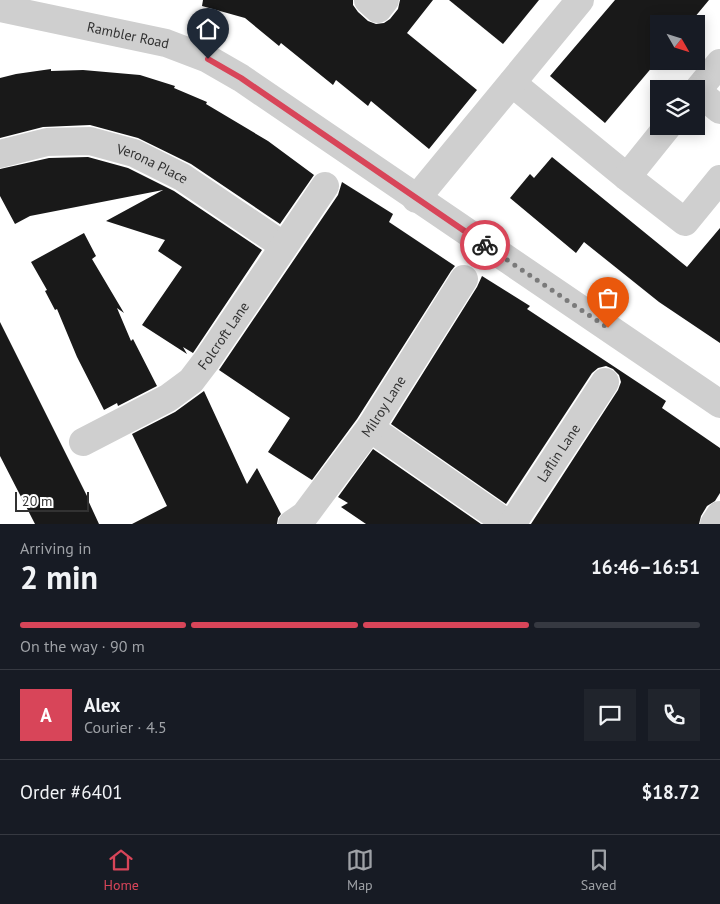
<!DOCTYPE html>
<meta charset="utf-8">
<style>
body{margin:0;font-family:"PT Sans",sans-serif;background:#20242c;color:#f1f3f6;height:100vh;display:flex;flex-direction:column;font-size:19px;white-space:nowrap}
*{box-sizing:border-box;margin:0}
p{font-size:16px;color:#9ea1a6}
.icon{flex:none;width:28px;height:28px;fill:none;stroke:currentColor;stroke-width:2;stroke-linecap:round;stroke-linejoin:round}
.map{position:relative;height:524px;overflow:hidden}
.details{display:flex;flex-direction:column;background:#171b24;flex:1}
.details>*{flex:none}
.needle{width:32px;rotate:129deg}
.controls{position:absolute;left:650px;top:15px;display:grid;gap:10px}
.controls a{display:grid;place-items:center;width:55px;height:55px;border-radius:0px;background:#171b24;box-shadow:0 2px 12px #0003;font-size:25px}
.scale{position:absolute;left:15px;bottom:12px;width:74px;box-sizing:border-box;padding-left:5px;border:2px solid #323232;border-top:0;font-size:14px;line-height:18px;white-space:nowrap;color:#323232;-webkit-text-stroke:4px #fff;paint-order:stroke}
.pin{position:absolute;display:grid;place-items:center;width:42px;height:42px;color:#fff;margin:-51px -21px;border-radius:50% 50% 50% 0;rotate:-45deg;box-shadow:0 0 5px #0007}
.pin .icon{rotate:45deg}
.courier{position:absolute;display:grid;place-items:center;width:50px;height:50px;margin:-25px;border:4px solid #d84559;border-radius:50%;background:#fff;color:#222;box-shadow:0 1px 6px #0007}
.headline em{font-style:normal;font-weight:700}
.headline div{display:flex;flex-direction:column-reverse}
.headline{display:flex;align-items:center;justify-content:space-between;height:85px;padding:0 20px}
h1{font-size:32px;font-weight:700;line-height:38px}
.bar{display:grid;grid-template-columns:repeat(4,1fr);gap:8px 5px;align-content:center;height:60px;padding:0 20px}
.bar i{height:6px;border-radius:4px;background:#363941}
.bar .selected{background:#d84559}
.bar p{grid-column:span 4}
.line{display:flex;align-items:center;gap:12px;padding:0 20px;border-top:1px solid #363941}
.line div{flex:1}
.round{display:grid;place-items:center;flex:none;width:52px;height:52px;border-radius:0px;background:#20242c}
.menu{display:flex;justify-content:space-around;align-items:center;height:70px;border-top:1px solid #363941;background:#171b24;font-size:14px;color:#9ea1a6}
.menu a{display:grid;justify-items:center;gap:2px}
.menu .selected{color:#d84559}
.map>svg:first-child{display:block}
</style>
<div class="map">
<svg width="720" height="524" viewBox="0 0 720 524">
<rect width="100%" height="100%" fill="#fff"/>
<g fill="#191919">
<path d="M203,0H353V5L358,12L368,21L376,24L384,23L390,19L398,9L400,0H433L407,33L477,90L429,149L371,101L368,106L336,80L333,85L281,43L279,46L245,18L202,6Z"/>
<path d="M449,0H539L503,44Z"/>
<path d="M615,0H709L689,24H659V59L605,123L550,76Z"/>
<path d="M51,69V71L83,70L140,75L175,86L174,88L207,102L206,104L268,141L314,175L280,224L191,164L138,138L90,125L43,127L0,138V78L16,74Z"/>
<path d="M88,157L128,168L174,191L262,250L193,353L183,347L187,354L142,325L182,267L158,251L165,240L106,221L163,190L30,216L15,224L0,196V169L49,158Z"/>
<path d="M552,157L687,267L720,228V343L659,302L584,242L576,253L510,198L530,174L534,178Z"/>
<path d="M342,182L393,214L389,222L455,266L451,271L357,419L312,480L268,452L290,418L219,370L338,195Z"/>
<path d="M84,233L96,256L92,259L124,313L117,308L131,341L133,339L157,386L118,406L117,403L104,410L77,357L57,309L55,310L45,291L47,290L31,262Z"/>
<path d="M482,276L530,306L527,309L666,401L662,408L720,448V493L715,501L707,506L701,516L699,524H531L618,390L621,382L619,375L613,369L606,366L598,368L592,373L506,504L391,424L477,287Z"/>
<path d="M0,322L88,498H87L99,524H35L0,456Z"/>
<path d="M204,391L247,484L257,468L281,514L278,518L277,524H132L167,506L132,434L175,412Z"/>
<path d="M373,449L481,524H366L341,507L348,503L338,497Z"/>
</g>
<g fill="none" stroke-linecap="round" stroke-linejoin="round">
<g stroke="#cfcfcf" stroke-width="28">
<path d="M368,0L378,9L385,0"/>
<path id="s1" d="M0,8L166,43L208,59L241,78L720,404"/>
<path d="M512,83L627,177"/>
<path d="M697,91L720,110"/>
<path d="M696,92L720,63"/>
<path d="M668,126L627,177L685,222L720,179"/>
<path id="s2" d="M0,154L47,142L90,141L134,153L182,177L284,246"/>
<path d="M416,199L580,0"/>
<path d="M370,428L508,524"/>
<path id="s3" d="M83,442L168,398L191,381L207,360L325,186"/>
<path id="s4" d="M292,524L305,515L370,428L464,279"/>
<path id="s5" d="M512,524L605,382"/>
<path d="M714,524L720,515"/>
</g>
</g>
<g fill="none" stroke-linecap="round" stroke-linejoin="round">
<path stroke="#7a7a7a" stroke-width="5" stroke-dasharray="0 9" d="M485,245L608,328"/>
<path stroke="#d84559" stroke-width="6" d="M208,59L241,78L485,245"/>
</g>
<g text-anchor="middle" stroke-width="5" stroke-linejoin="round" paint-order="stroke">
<g font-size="14" fill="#323232" stroke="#fff">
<text dy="5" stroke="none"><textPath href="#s1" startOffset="131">Rambler Road</textPath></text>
<text dy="5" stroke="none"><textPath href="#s2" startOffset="158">Verona Place</textPath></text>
<text dy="5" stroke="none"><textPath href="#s3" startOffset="180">Folcroft Lane</textPath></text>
<text dy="5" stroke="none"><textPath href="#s4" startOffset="150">Milroy Lane</textPath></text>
<text dy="5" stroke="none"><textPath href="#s5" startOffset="85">Laflin Lane</textPath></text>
</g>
</g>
</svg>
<div class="controls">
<a><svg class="needle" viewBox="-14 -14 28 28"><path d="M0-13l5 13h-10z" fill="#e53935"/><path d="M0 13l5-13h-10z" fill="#9ea1a6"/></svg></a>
<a><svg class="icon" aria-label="layers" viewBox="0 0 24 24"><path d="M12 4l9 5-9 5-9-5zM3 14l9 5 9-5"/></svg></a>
</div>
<div class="scale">20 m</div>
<div class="pin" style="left:608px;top:328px;background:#ea580c"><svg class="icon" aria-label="bag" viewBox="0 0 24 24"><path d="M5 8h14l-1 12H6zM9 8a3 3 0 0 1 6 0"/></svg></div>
<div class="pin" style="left:208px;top:59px;background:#1f2937"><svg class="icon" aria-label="home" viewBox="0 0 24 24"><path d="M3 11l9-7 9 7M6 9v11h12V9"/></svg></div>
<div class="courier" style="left:485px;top:245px"><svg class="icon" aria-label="bike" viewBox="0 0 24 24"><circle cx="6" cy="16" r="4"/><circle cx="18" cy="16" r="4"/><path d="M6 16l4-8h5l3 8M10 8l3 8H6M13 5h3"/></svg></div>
</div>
<section class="details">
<div class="headline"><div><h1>2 min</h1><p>Arriving in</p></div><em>16:46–16:51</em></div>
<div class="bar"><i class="selected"></i><i class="selected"></i><i class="selected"></i><i></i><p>On the way · 90 m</p></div>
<div class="line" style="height:90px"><b class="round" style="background:#d84559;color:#fff">A</b><div><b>Alex</b><p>Courier · 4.5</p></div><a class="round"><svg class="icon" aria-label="chat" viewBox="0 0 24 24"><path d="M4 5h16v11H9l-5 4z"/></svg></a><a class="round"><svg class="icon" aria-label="phone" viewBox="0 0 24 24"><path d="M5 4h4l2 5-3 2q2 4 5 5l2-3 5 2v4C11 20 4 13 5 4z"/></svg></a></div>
<div class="line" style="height:65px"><div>Order #6401</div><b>$18.72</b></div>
</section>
<nav class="menu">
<a class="selected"><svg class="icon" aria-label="home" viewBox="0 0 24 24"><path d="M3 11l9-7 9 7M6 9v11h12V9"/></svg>Home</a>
<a><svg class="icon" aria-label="map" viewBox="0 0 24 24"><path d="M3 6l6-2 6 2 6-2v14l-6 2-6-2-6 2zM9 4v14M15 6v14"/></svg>Map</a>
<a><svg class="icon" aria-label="saved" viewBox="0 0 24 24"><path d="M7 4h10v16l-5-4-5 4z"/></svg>Saved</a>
</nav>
